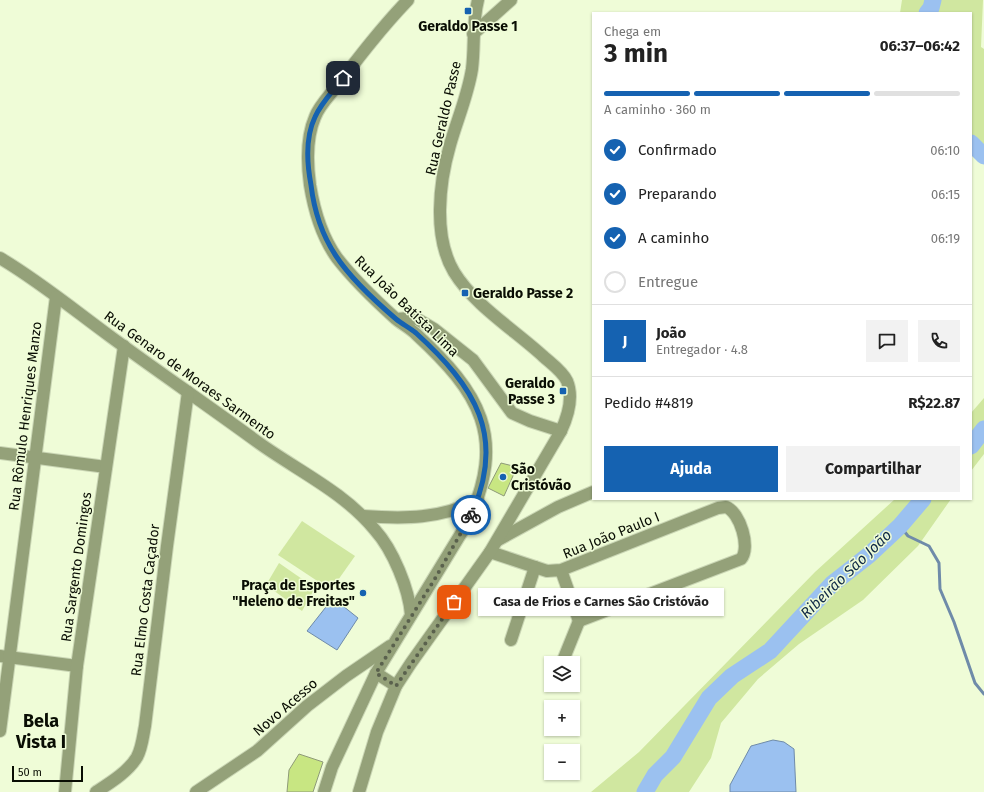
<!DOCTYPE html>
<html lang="pt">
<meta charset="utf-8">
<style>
body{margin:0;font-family:"Fira Sans",sans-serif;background:#f2f2f2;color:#222;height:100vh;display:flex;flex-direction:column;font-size:15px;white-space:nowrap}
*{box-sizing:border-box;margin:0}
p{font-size:13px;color:#767676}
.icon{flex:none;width:22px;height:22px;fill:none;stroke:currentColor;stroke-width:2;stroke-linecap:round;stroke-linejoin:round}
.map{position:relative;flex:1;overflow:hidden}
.sheet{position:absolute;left:592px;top:12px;width:380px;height:488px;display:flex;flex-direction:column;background:#fff;border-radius:0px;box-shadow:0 1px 3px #0004}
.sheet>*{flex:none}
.controls{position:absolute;left:544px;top:656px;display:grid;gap:8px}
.controls a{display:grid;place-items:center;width:36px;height:36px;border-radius:0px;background:#fff;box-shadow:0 1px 3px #0004;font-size:20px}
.scale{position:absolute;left:12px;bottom:10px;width:71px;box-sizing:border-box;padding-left:4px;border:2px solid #090d03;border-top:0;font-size:11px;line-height:14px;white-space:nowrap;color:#090d03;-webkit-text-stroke:3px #effcd7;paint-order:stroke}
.pin{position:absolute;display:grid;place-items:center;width:34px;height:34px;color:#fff;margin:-17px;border-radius:8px;box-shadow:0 2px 6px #0006}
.courier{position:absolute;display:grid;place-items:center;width:40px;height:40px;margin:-20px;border:3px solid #1562b1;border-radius:50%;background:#fff;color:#222;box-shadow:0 1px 5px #0007}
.bubble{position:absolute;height:28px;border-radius:0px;background:#fff;box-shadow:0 1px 3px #0004;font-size:13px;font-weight:700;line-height:28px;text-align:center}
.overview em{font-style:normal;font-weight:700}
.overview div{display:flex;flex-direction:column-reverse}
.overview{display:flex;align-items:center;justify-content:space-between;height:68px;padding:0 12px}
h1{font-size:26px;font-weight:700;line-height:30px}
.bar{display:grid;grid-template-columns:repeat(4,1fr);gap:6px 4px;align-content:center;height:48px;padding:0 12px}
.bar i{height:5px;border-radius:3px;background:#e0e0e0}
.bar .active{background:#1562b1}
.bar p{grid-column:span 4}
.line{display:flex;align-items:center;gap:10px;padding:0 12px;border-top:1px solid #e0e0e0}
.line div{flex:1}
.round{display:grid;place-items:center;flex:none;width:42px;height:42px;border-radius:0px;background:#f2f2f2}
ol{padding:0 12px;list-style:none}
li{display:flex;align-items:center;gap:12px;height:44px}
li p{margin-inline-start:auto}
li .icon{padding:4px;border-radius:50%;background:#1562b1;color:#fff;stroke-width:4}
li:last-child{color:#767676}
li i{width:22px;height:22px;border:2px solid #e0e0e0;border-radius:50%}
.button{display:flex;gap:8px;margin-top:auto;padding:8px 12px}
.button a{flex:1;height:46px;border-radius:0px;background:#1562b1;color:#fff;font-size:16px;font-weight:700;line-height:46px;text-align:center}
.button a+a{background:#f2f2f2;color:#222}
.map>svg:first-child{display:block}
</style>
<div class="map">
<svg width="984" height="792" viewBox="0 0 984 792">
<rect width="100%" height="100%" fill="#effcd7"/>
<g fill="#d0e7a0">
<path d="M902,0H983L981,47L984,49V161L971,152V13H900Z"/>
<path d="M984,398V454L971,471V413Z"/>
<path d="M895,499H951L918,546L863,600L799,644L758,679L721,723L711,758L689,792H591L639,752L815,572Z"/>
<path d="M302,521L355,556L331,590L278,555Z"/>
<path d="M279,563L315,588L302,611L266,585Z"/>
</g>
<g fill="#9bc1f0" stroke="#6f8ba9">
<path d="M333,598L358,618L337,650L307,631Z"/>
<path d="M773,740L784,742L794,749L796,792H730V785L751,746Z"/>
</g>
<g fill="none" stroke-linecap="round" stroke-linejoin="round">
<path stroke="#6f8ba9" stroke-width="3" d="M900,526L908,536L929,546L939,563L940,589L954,622L975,683L984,694"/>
<g stroke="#9bc1f0" stroke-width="17">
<path d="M927,13L931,8L933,0"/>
<path d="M971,143L984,156"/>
<path d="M971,446L984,429"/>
<path d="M645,792L655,775L673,757L709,698L732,676L770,651L832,584L869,555L900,526L923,499"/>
</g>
</g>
<g fill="#c8e682" stroke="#8e9a78">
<path d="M501,463L517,467L504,496L488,488Z"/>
<path d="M299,754L323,762L313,792H287L289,770Z"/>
</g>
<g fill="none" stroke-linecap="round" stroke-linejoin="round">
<defs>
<g id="minor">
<path d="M473,34L511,0"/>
<path d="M0,258C39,281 74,310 111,337C160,373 210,407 259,443C298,471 344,492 375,530C393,550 409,589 411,615"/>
<path d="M397,319L409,318L417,319L434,329L473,360L512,413L530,421L561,431"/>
<path d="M0,453L106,467"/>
<path d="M363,516C405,519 440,519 478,500"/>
<path d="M498,540L558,507L593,492"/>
<path d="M490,552L547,571L561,570L718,508L726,507C740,512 751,548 741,559L579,621L561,570"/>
<path d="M511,640L535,567"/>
<path d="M0,656L77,666"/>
<path d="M562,663L579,621"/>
<path d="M376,673L396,686"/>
<path d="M0,731L56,297"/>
<path d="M65,792L77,666L124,346"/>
<path d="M96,792C110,783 128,772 137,757C142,748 143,736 145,726L167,546L188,392"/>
<path d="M196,792L257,751L307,706L346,676L390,646"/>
<path d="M324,792L332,767L376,673L468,522C507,437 480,393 416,334C410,328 402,324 396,319C375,300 354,280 337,258C322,237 314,210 310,185C307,163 306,138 315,117C319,106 329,96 336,87C359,57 382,27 408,0"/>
<path d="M359,792L377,732L396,686L411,663L490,552L561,431C568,416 574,398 567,381C563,372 552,364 544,357C516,331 474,305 454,272C433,237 439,183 450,145C457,120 468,95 472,69C475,46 472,23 478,0"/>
</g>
</defs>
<use href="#minor" stroke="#cad6b5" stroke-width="14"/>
<use href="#minor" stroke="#94a179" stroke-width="12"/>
</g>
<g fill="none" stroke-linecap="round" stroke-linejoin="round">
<path stroke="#5a614d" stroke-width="4" stroke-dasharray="0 7.2" d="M454,602L396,686L376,673L436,577L471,515"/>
<path stroke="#1562b1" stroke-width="5" d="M343,78C334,90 321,103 315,117C305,138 307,164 311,185C314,210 322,235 336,256C351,279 375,301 396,319C402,324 410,328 416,333C475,387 507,436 471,515"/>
</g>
<g fill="#1562b1" stroke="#effcd7" stroke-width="1.5">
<rect x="464" y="7" width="8" height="8" rx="2"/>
<rect x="461" y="289" width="8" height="8" rx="2"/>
<rect x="559" y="387" width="8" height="8" rx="2"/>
<circle cx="503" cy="477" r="4"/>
<circle cx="363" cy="593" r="4"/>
</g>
<g text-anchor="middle" stroke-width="3" stroke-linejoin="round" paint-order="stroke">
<g font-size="14" font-weight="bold" fill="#090d03" stroke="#effcd7" text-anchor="start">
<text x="468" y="31" text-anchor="middle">Geraldo Passe 1</text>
<text x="473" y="298">Geraldo Passe 2</text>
<text x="555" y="388" text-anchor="end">Geraldo<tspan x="555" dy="16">Passe 3</tspan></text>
<text x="511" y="474">São<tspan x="511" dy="16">Cristóvão</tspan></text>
<text x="355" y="590" text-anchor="end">Praça de Esportes<tspan x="355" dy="16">"Heleno de Freitas"</tspan></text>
</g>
<g font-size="14" fill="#090d03" stroke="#effcd7">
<text transform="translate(443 118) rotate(-77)" y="5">Rua Geraldo Passe</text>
<text transform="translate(407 306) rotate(44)" y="5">Rua João Batista Lima</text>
<text transform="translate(190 375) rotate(36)" y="5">Rua Genaro de Moraes Sarmento</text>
<text transform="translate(25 416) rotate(-83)" y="5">Rua Rômulo Henriques Manzo</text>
<text transform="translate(611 535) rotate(-22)" y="5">Rua João Paulo I</text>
<text transform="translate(76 567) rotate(-82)" y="5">Rua Sargento Domingos</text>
<text transform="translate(145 600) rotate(-83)" y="5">Rua Elmo Costa Caçador</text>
<text transform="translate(285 707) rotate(-41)" y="5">Novo Acesso</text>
</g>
<g font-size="15" font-style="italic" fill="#102a48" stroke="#effcd7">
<text transform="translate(846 574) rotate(-44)" y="5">Ribeirão São João</text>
</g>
<g font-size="18" font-weight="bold" fill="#090d03" stroke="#effcd7">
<text x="41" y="727">Bela<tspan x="41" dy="21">Vista I</tspan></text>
</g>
</g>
</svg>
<div class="controls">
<a><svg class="icon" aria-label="layers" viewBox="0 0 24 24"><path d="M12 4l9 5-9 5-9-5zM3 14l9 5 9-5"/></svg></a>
<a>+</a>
<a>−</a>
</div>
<div class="scale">50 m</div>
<div class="pin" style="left:454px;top:602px;background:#ea580c"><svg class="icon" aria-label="bag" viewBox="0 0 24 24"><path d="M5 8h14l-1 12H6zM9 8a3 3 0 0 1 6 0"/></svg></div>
<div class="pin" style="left:343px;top:78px;background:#1f2937"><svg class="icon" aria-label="home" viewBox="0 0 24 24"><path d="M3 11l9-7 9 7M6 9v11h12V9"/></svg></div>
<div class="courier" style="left:471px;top:515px"><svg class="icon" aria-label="bike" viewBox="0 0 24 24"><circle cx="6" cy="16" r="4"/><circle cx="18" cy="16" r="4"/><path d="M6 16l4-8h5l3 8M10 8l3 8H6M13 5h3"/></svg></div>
<div class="bubble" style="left:478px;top:588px;width:246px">Casa de Frios e Carnes São Cristóvão</div>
<section class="sheet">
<div class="overview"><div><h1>3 min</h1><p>Chega em</p></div><em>06:37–06:42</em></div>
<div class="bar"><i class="active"></i><i class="active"></i><i class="active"></i><i></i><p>A caminho · 360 m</p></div>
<ol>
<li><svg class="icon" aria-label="check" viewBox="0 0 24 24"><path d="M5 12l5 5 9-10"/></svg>Confirmado<p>06:10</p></li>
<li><svg class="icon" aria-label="check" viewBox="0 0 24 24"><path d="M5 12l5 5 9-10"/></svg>Preparando<p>06:15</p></li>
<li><svg class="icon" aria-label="check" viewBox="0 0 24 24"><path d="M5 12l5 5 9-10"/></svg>A caminho<p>06:19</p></li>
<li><i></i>Entregue</li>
</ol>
<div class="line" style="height:72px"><b class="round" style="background:#1562b1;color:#fff">J</b><div><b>João</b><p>Entregador · 4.8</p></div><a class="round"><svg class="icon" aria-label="chat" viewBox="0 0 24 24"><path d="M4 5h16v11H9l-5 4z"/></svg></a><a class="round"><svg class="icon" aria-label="phone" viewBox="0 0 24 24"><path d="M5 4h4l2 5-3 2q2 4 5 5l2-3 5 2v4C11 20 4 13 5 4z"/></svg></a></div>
<div class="line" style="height:52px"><div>Pedido #4819</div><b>R$22.87</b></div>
<div class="button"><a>Ajuda</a><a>Compartilhar</a></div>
</section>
</div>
